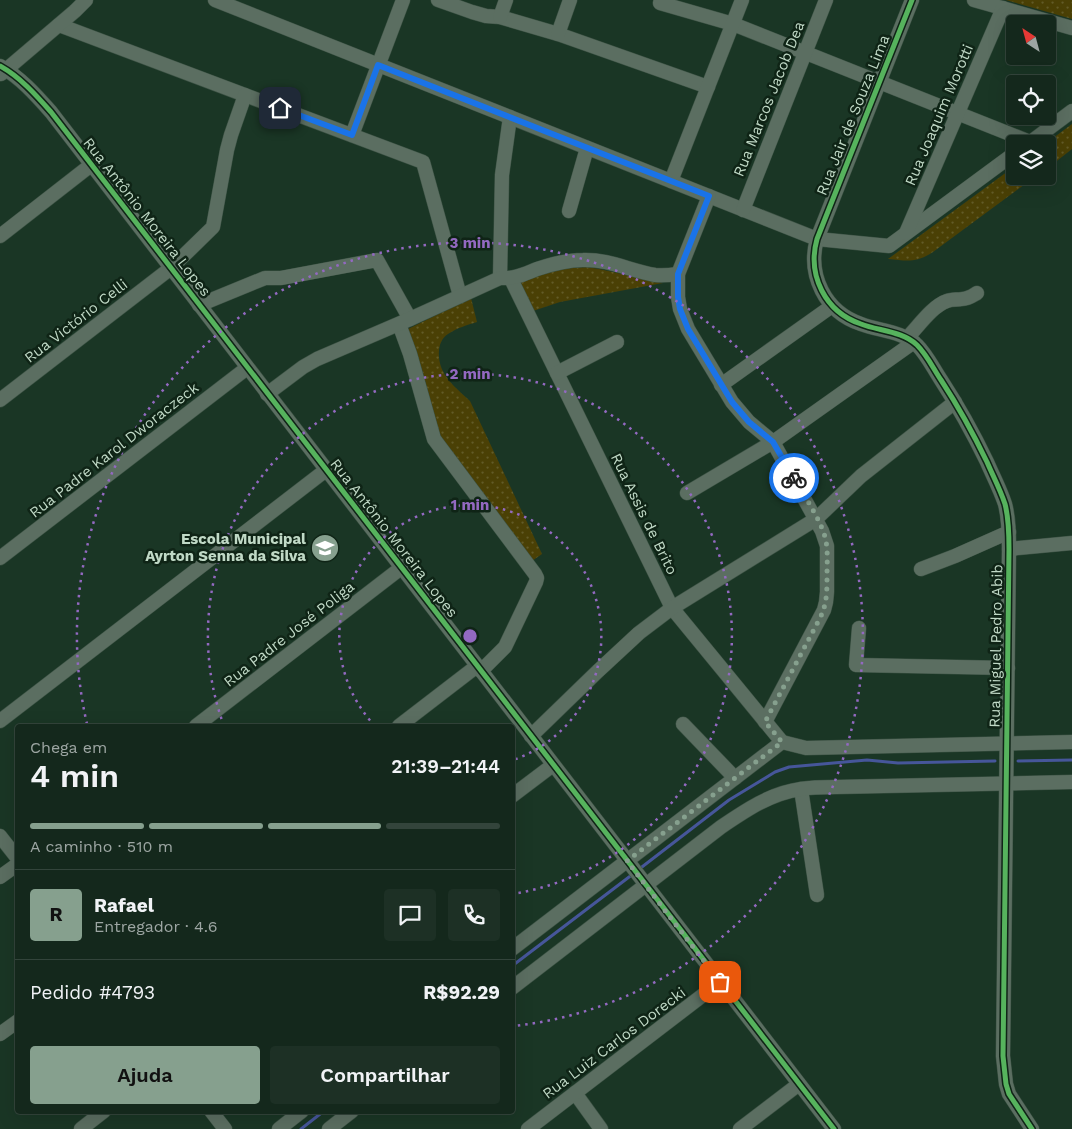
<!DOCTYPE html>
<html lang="pt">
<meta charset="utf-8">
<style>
body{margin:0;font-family:"Work Sans",sans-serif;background:#1d3025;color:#f1f3f6;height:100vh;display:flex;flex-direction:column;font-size:19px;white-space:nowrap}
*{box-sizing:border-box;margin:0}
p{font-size:16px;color:#9da6a3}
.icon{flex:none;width:28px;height:28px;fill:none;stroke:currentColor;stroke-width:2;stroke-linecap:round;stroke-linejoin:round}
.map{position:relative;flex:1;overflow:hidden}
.drawer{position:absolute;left:15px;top:724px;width:500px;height:390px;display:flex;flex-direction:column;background:#14281c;border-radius:5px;box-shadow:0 5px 20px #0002,0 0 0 1px #33443b}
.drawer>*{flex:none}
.needle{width:32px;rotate:324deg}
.fabs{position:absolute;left:1006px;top:15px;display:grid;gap:10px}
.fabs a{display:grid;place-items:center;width:50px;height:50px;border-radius:5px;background:#14281c;box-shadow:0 5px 20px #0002,0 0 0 1px #33443b;font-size:25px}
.pin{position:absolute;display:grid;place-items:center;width:42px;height:42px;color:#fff;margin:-21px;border-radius:10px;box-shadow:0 2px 8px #0006}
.courier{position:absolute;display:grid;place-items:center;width:50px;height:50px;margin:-25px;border:4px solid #1a73e8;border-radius:50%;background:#fff;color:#222;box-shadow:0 1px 6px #0007}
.overview em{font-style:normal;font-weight:600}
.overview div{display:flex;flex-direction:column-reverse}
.overview{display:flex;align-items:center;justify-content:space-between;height:85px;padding:0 15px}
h1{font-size:32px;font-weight:600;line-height:38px}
.bar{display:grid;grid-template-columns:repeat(4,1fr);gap:8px 5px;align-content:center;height:60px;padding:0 15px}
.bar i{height:6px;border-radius:4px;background:#33443b}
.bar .current{background:#86a08e}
.bar p{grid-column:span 4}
.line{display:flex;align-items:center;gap:12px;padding:0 15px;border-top:1px solid #33443b}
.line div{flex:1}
.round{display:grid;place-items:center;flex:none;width:52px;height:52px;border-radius:5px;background:#1d3025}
.action{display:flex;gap:10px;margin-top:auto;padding:10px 15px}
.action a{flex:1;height:58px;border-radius:5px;background:#86a08e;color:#111;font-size:20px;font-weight:600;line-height:58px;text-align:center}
.action a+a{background:#1d3025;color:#f1f3f6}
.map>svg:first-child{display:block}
</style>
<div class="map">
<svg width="1072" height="1129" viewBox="0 0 1072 1129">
<defs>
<pattern id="park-dots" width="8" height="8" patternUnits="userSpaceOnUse" patternTransform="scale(1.25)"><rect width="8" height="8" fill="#4a4005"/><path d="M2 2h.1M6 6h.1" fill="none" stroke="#625b28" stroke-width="1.8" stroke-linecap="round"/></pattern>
</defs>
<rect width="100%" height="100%" fill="#1a3625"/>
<g fill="url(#park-dots)">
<path d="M1006,0H1072V19Z"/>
<path d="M1072,124V149L1048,168V144H1045Z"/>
<path d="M1015,166V176H1036L933,252C916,263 908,261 888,259Z"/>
<path d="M587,267L599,269L663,283L560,302L533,311L519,283L541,274L558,269Z"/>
<path d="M471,298L477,322C467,325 457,328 448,334C442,338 440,343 439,350C437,374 454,386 470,401L542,554L532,561L440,436L423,373L408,329Z"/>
</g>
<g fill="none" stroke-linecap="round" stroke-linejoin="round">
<g stroke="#46569a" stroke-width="3">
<path d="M1018,761L1072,760"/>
<path d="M638,870L729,800L775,772L789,767L867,760L898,763L995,761"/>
<path d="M512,966L633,874"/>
<path d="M301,1129L324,1111"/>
</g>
<defs>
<g id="minor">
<path d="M215,0L817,239L889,246L1015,153"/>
<path d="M438,0L472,12L486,16L500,17L558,34L708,87"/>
<path d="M661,0L660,3L733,24L1030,142"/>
<path d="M912,0L817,239C807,275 825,312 861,324C879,331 902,331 917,345C927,355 933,368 941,380C958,406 973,433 987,462C993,476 1000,489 1005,504C1009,519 1009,534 1009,549L1003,1056L1006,1084L1009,1094L1032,1129"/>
<path d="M974,0L1072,28"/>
<path d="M500,17L506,0"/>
<path d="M59,25L423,162L460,296"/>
<path d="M558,34L570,0"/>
<path d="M0,66C20,77 36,95 51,112L834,1129"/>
<path d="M1,74L75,11L86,0"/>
<path d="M352,135L403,0"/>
<path d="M1028,144L1072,111"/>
<path d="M671,181L742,0"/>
<path d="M709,196L678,274V297L680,309L688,329L732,402L749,422L773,442L822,531L827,546V592L826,602L824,610L765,722"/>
<path d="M743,210L826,0"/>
<path d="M569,211L587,148"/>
<path d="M906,233L1003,8"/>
<path d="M0,236L91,165"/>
<path d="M500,278L502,175L510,117"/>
<path d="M511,279L672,608L782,742"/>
<path d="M199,305L265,278H281L377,260L410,319"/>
<path d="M399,324L410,354L434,439L535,574L537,578L536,582L505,647L481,671"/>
<path d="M907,338C918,327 932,306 947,301C952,299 957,300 962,299C968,299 972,296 977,293"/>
<path d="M557,373L617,342"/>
<path d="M721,385L832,306"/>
<path d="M267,394L303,367L317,359L410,319L500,278C515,279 524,274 537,269C552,264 567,260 583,260C608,259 631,271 655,275C663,276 671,275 678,274"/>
<path d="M0,400L171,268L213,227L227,150L231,135L245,95"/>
<path d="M687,493L773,442L914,342"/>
<path d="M1009,549L1072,543"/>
<path d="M0,558L247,368"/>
<path d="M921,569L955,556L1009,532"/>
<path d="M859,628L856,665L1008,668"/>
<path d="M0,721L326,470"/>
<path d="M683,724L735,778"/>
<path d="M196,726L401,568"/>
<path d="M399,726L477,666"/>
<path d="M531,736L598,671L639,633L672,608L816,519L861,476L955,402"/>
<path d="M801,789L817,895"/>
<path d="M512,796L553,765"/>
<path d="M0,836L18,859"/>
<path d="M0,877L18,864"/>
<path d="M512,949L782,742L806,748L1072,742"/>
<path d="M512,988L721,827C746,810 771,793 801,789C812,787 824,787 836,787L1072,782"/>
<path d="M0,1034L18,1021"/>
<path d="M575,1093L601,1129"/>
<path d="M211,1111L225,1129"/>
<path d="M81,1129L104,1111"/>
<path d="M279,1129L302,1111"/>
<path d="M329,1129L352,1111"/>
<path d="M528,1129L720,982"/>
<path d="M740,1129L799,1084"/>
</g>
</defs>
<use href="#minor" stroke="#3c5244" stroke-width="15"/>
<use href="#minor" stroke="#5b6e61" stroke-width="14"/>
<defs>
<g id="cycleway">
<path d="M912,0L817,239C807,275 825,312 861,324C879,331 902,331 917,345C927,355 933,368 941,380C958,406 973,433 987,462C993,476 1000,489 1005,504C1009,519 1009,534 1009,549L1003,1056L1006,1084L1009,1094L1032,1129"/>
<path d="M0,66C20,77 36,95 51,112L834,1129"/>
</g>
</defs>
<use href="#cycleway" stroke="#0f2416" stroke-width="8"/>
<use href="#cycleway" stroke="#56b35d" stroke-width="5"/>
</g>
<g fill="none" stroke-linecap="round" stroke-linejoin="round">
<path stroke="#86a08e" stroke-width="5" stroke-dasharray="0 9" d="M720,982L627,861L782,742L765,722L820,618C827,604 827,591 827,576C827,565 828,552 826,541C822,521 804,496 794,478"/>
<path stroke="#1a73e8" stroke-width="6" d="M280,108L352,135L378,65L709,196L678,274V297L680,309L688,329L732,402L749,422L773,442L794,478"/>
</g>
<g fill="none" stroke="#9369c1" stroke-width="2.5" stroke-dasharray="2.5 5">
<path d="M375 726A131 131 0 1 1 513 760"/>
<path d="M224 726A262 262 0 1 1 513 894"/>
<path d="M87 724A393 393 0 1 1 514 1026"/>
</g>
<defs>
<symbol id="school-disc" viewBox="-11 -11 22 22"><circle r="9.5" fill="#86a08e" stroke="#0f2416"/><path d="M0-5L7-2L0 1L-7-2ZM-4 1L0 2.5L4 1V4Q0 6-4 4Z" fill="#fff"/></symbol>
</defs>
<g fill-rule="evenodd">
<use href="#school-disc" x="309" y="532" width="32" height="32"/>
</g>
<g text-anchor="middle" stroke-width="5" stroke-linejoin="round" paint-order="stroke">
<g font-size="15" fill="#c0d9c6" stroke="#0f2416">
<text transform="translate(769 99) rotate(-68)" y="5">Rua Marcos Jacob Dea</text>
<text transform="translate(853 115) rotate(-68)" y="5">Rua Jair de Souza Lima</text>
<text transform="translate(939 115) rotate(-67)" y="5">Rua Joaquim Morotti</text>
<text transform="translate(147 217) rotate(52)" y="5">Rua Antônio Moreira Lopes</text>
<text transform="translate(76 321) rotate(-38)" y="5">Rua Victório Celli</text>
<text transform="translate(114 450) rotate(-38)" y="5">Rua Padre Karol Dworaczeck</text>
<text transform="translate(644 514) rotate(64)" y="5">Rua Assis de Brito</text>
<text transform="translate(394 538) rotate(52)" y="5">Rua Antônio Moreira Lopes</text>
<text transform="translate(289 634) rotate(-38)" y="5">Rua Padre José Poliga</text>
<text transform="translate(996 646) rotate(-89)" y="5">Rua Miguel Pedro Abib</text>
<text transform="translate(614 1043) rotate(-37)" y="5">Rua Luiz Carlos Dorecki</text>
</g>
<g font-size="15" font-weight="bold" fill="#c0d9c6" stroke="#0f2416" text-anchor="end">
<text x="306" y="544">Escola Municipal<tspan x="306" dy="17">Ayrton Senna da Silva</tspan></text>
</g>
</g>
<circle cx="470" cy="636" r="8" fill="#9369c1" stroke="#0f2416" stroke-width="2.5"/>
<g font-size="15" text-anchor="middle" font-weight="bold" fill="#9369c1" stroke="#0f2416" stroke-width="5" stroke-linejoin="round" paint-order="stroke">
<text x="470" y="248">3 min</text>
<text x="470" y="379">2 min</text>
<text x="470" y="510">1 min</text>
</g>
</svg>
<div class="fabs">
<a><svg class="needle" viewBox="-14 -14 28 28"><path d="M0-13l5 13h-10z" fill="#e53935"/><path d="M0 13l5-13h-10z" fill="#9da6a3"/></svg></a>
<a><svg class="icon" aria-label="locate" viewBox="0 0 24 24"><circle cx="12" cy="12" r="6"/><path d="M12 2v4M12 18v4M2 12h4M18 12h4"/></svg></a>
<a><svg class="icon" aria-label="layers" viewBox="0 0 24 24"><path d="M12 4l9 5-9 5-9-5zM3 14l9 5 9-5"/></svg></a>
</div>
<div class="pin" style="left:720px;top:982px;background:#ea580c"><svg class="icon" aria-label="bag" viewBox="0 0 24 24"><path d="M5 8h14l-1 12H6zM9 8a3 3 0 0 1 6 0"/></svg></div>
<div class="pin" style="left:280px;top:108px;background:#1f2937"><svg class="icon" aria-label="home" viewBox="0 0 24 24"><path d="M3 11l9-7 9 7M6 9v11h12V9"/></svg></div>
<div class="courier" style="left:794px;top:478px"><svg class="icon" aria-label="bike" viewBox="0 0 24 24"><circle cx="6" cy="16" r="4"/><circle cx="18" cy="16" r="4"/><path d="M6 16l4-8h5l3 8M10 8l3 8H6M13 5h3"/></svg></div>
<section class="drawer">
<div class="overview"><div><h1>4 min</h1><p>Chega em</p></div><em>21:39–21:44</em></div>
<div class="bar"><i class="current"></i><i class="current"></i><i class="current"></i><i></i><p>A caminho · 510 m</p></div>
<div class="line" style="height:90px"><b class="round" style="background:#86a08e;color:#111">R</b><div><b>Rafael</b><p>Entregador · 4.6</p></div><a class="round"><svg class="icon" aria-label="chat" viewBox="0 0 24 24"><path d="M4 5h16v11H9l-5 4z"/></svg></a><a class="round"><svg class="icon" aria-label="phone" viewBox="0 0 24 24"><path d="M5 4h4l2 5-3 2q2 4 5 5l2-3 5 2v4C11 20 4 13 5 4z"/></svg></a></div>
<div class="line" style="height:65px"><div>Pedido #4793</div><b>R$92.29</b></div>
<div class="action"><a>Ajuda</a><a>Compartilhar</a></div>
</section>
</div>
